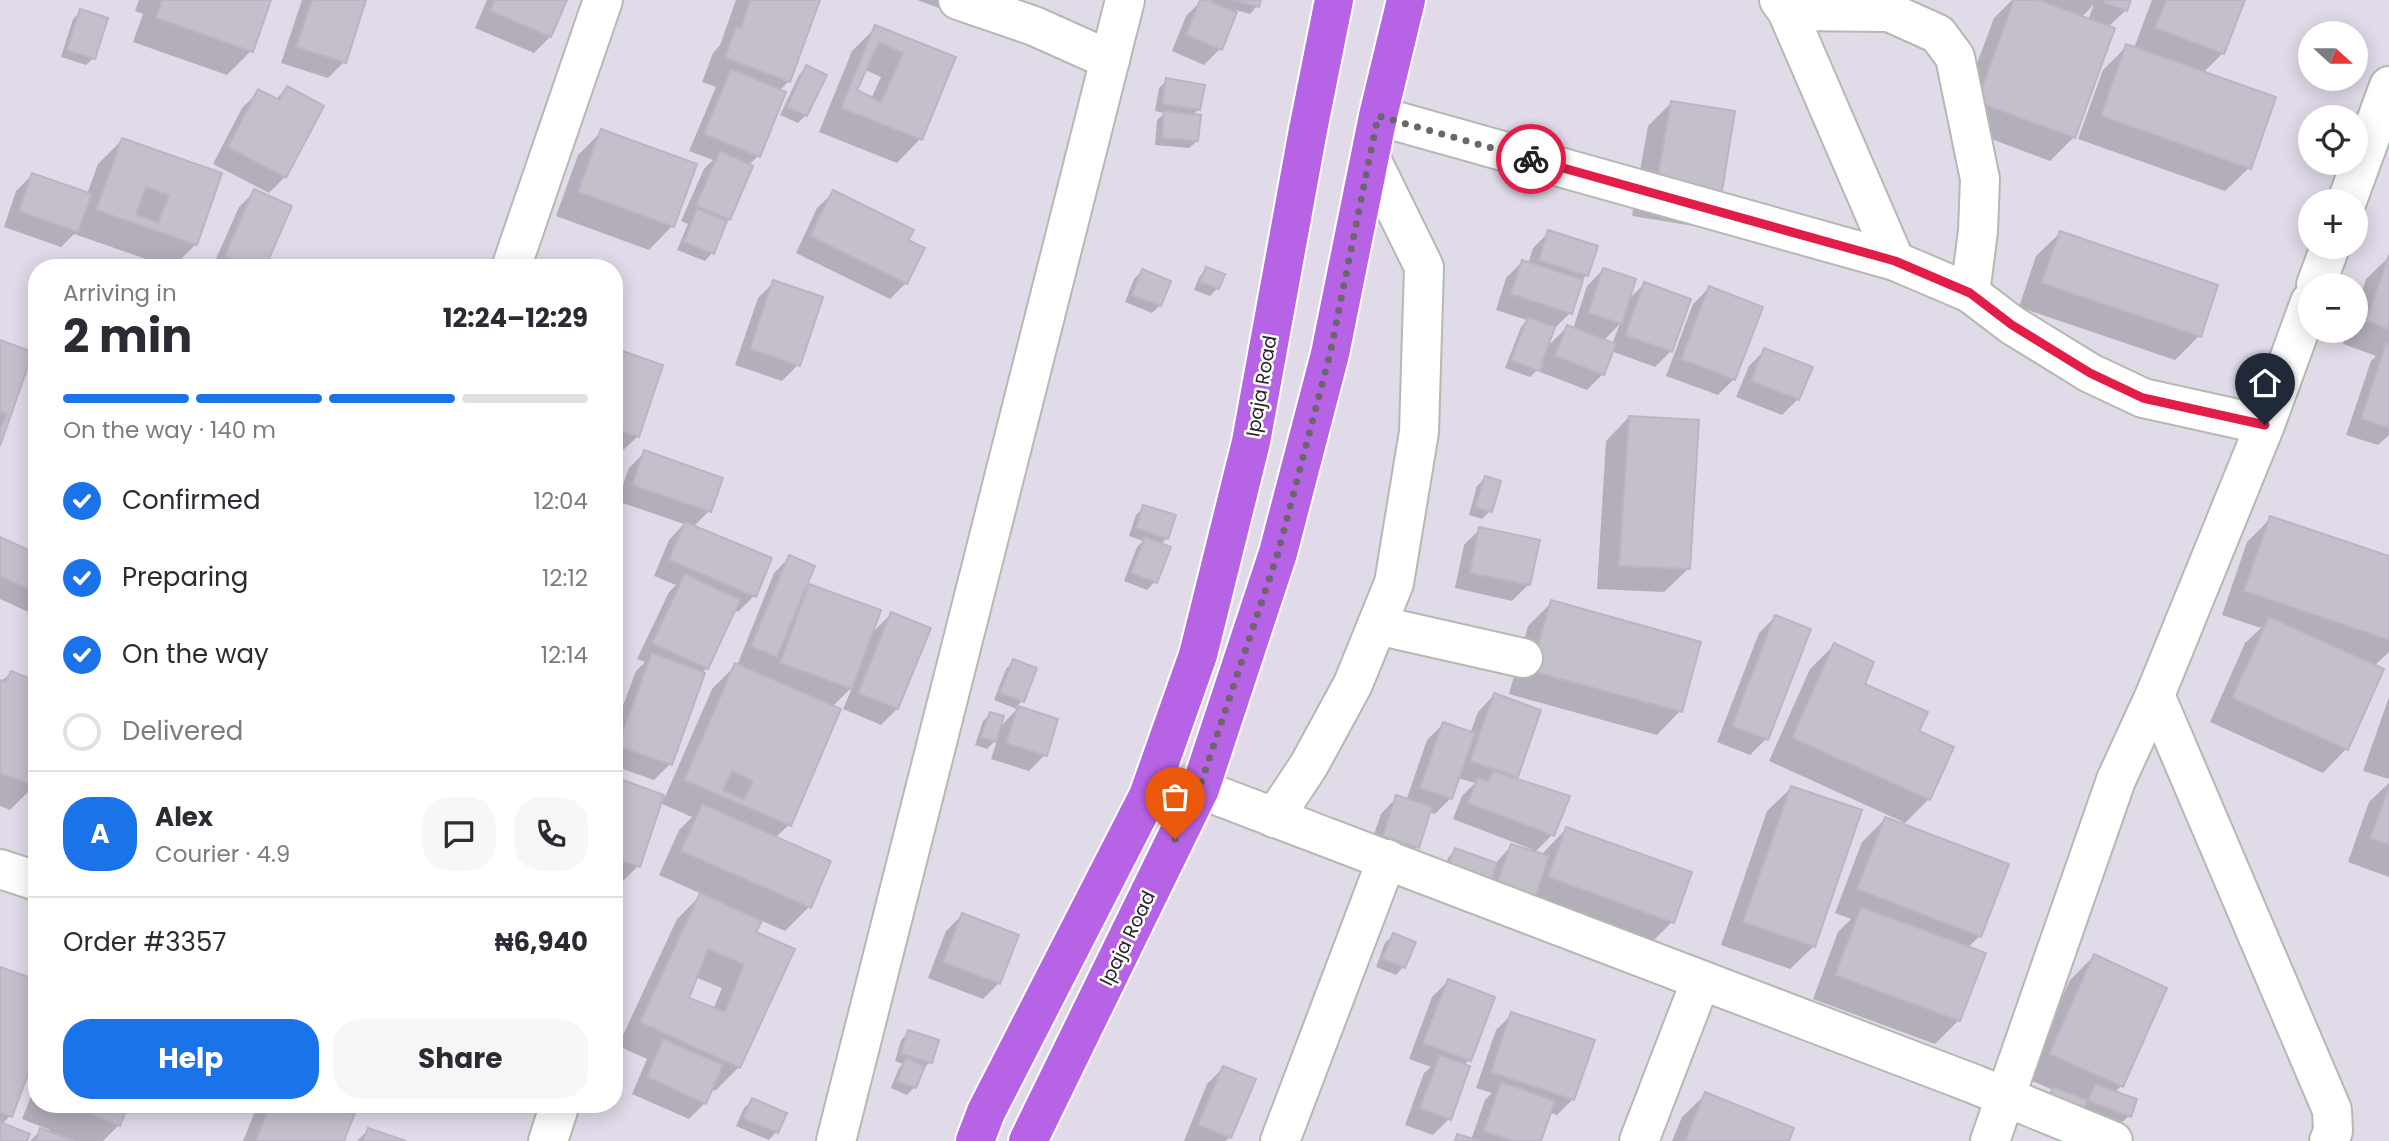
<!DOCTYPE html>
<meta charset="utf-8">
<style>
body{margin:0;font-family:Poppins,sans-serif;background:#f7f7f7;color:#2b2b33;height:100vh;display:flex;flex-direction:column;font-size:26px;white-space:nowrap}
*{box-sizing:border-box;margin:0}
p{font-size:23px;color:#7c7c81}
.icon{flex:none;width:38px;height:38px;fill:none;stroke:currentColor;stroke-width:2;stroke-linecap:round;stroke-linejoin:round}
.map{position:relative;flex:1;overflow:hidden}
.details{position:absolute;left:28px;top:259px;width:595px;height:854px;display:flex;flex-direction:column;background:#fff;border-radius:28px;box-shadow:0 4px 18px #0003}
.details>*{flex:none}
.needle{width:46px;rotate:111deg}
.buttons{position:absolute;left:2298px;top:21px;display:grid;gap:14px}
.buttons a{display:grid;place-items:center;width:70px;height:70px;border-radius:50%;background:#fff;box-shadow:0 4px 18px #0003;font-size:35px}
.pin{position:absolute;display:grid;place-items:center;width:60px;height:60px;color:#fff;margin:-72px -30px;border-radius:50% 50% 50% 0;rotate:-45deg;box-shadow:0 0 7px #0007}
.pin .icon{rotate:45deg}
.courier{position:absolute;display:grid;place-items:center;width:70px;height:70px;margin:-35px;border:5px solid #e11d48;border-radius:50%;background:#fff;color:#222;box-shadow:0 2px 9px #0007}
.overview em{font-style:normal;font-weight:700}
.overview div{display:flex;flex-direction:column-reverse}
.overview{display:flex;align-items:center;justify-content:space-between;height:119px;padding:0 35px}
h1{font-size:46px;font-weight:700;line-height:52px}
.bar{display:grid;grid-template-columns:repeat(4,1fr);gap:10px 7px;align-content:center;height:84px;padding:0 35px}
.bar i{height:9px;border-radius:5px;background:#e1e1e2}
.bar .selected{background:#1a73e8}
.bar p{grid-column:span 4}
.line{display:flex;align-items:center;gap:18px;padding:0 35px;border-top:2px solid #e1e1e2}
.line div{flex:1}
.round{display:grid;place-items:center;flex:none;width:74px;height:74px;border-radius:28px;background:#f7f7f7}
ol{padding:0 35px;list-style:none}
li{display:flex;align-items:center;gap:21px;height:77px}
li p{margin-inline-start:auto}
li .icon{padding:7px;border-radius:50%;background:#1a73e8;color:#fff;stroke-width:4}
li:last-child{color:#7c7c81}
li i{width:38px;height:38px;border:4px solid #e1e1e2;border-radius:50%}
.button{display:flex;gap:14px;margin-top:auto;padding:14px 35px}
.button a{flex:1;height:80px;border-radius:28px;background:#1a73e8;color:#fff;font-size:28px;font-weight:700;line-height:80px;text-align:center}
.button a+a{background:#f7f7f7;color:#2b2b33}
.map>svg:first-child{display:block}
</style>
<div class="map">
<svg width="2389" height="1141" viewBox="0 0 2389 1141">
<rect width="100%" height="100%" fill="#e1dae9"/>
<g fill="#0003" fill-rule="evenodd">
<path d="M139,0H269L251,51L227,75L133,42L143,14L135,11Z"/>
<path d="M302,0H365L344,62L328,78L281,63Z"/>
<path d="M487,0H565L550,37L534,53L475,28Z"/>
<path d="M736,0H818L789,81L779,91L758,156L748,166L728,219L712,253L705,261L677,250L688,224L681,221L704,169L713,160L689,151L716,87L702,82L713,53L720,45Z"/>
<path d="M917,0H980L963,17Z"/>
<path d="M1199,0H1201L1210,3L1211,0H1259L1257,6L1250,14L1236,10L1220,49L1204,65L1172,51L1186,16L1201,1Z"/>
<path d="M2012,0H2129L2126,10L2108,27L2074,137L2050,161L1954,125L1994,18ZM2094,4L2088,20L2081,18Z"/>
<path d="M2152,0H2243L2223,53L2203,73L2249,168L2225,191L2078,139L2103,70L2127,46L2134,48Z"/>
<path d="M81,11L94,58L86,65L61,57L73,19Z"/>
<path d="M876,27L954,58L920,139L897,163L819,132L852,51ZM865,70L881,77L871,99L855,91Z"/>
<path d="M807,67L806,115L798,123L780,115L799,75Z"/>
<path d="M1167,80L1198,110L1192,116L1197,141L1189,148L1155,145L1157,120L1165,113L1155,111L1159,88Z"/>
<path d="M287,88L285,177L269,193L213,164L242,108L258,92L275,100Z"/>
<path d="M1671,103L1718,203L1694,226L1632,216L1648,126Z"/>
<path d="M602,131L672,226L649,250L556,216L578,155Z"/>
<path d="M122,140L220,174L196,244L172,268L74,234L61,247L4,227L16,191L32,175L87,194L98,164Z"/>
<path d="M255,191L263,268H212L239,207Z"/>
<path d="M834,192L906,241V283L890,299L796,253L817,208Z"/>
<path d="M1549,232L1587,275L1581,281L1570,313L1554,329L1545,349L1567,327L1573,329L1587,286L1603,270L1628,300L1644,284L1671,351L1655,367L1611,351L1603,374L1587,390L1540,372L1543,364L1530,377L1505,368L1521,327L1527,320L1496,310L1506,278L1522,262L1528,264L1533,248ZM1620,324L1612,344L1603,341Z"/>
<path d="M2060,233L2199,336L2175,360L2019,307L2036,256Z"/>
<path d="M2389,257V435L2378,445L2346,435L2371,361L2376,356L2343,344L2348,331H2356V310L2366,279Z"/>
<path d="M1207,269L1218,288L1210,296L1194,290L1199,277Z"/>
<path d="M1142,271L1160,305L1152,313L1125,302L1134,279Z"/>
<path d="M774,282L798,365L782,381L735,365L758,298Z"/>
<path d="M1709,288L1734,379L1718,395L1666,376L1693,304Z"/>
<path d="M0,342L31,353L0,441Z"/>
<path d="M614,350L638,436L614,459Z"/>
<path d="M1765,350L1798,399L1782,415L1736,397L1749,366Z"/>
<path d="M1629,417L1688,569L1664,592L1597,589L1606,441Z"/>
<path d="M37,441V466L29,464Z"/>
<path d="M645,452L709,511L693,527L754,596L738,612L734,610L707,668L702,673L670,764L654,780L614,766V730L636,671L645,662L637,659L669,592L676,585L654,576L669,540L684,524L617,501L629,468Z"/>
<path d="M1485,478L1490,511L1482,519L1469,515L1477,486Z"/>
<path d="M1144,507L1167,538L1160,545L1155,582L1147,590L1124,581L1137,547L1143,541L1129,536L1136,515Z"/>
<path d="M2271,518L2389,558V652L2374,666L2382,670L2346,749L2323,773L2210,722L2245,643L2261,628L2222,615L2247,542Z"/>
<path d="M1480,529L1528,585L1512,601L1455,588L1464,545Z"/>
<path d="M0,539L37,556V616L0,599Z"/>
<path d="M790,557L802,593L810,586L870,635L891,614L897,709L881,725L843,709L853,686L832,707L789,825L775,838L809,907L785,931L760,920L754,933L739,1067L715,1091L711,1089L705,1103L689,1119L632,1094L647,1059L618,1046L677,919L702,894L659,875L679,830L692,817L660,803L638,866L622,882L614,880V788L620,781L665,797L712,689L738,663L774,573ZM695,977L722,988L713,1010L687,999Z"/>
<path d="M1552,602L1680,711L1657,735L1509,694L1528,626Z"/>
<path d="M1775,617L1766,739L1750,755L1717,742L1759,633Z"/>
<path d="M1834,645L1862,684L1917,732L1929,799L1903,825L1980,936L1967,948L1959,1020L1935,1044L1813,999L1838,932L1851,919L1835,913L1862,842L1885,819L1902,825L1903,822L1769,761L1810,669Z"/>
<path d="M1014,661L1022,701L1016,707L1056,720L1045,755L1029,771L991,759L998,738L987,749L975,745L983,721L990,714L999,728L1017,709L994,700L1006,669Z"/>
<path d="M11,673L29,694L37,697V780L34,786L10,810L0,806V682Z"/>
<path d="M1494,695L1517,776L1514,779L1552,835L1534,853L1541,855L1566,829L1672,922L1649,945L1440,882L1448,858L1455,850L1495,864L1511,846L1530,852L1531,849L1453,819L1462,796L1475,783L1458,778L1451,798L1435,814L1429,812L1417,847L1401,863L1368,852L1381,814L1397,797L1406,801L1427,740L1443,724L1470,734L1478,712Z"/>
<path d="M2389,697V779L2363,771Z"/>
<path d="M2389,783V877L2348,862L2369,802Z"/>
<path d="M1791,788L1814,946L1790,969L1721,945L1767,811Z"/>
<path d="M962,915L999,983L983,999L928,978L946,931Z"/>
<path d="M1393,935L1413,943L1403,967L1396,975L1376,967L1385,943Z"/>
<path d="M2094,956L2121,1086L2114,1093L2129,1116L2121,1123L2045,1097L2053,1090L2026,1078L2070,980Z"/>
<path d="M0,969L10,1116L1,1125L25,1141H0Z"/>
<path d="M1448,981L1469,1060L1463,1066L1449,1119L1433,1135L1405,1125L1424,1073L1431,1067L1409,1059L1432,997Z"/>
<path d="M1512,1014L1573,1099L1557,1115L1549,1112L1539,1141H1453L1458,1136L1471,1140L1485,1100L1492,1093L1476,1088L1496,1030Z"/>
<path d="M909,1032L930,1062L922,1070L915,1087L907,1095L891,1088L899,1068L903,1064L895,1061L901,1040Z"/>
<path d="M1223,1068L1230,1137L1226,1141H1184L1207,1084Z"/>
<path d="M37,1082V1104H127L119,1125L103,1141H30L41,1130L48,1133L50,1130L22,1119Z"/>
<path d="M1706,1094L1787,1141H1672L1682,1117Z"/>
<path d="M752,1100L776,1132L769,1140L736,1126L744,1108Z"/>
<path d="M258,1104H334L342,1141H243Z"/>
<path d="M368,1130L400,1141H357Z"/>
</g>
<g fill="#c5bfcc" stroke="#bcb4c4" stroke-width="2" fill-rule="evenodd">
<path d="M162,0H271L253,52L156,18Z"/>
<path d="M312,0H366L346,63L296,47Z"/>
<path d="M495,0H567L551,37L490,11Z"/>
<path d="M750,0H820L790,82L725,58L736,27L741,28Z"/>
<path d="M1200,0H1206L1237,12L1222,50L1186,35Z"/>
<path d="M1233,0H1261L1259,7Z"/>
<path d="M2014,0H2038L2115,28L2075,138L1977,102Z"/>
<path d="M2105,0H2131L2127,11L2104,3Z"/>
<path d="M2166,0H2245L2224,54L2155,28Z"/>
<path d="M80,9L108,18L95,59L67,50Z"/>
<path d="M875,25L956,57L922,140L841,108ZM879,42L903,53L881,102L857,90Z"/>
<path d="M2126,44L2276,97L2251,169L2101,116Z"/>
<path d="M806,65L827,75L807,116L787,107Z"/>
<path d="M731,69L786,92L760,157L704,134Z"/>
<path d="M1166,78L1205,85L1200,110L1162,104Z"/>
<path d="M287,86L324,106L286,178L228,147L258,89L279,100Z"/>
<path d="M1671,101L1735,111L1720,203L1655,193Z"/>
<path d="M1164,111L1201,115L1198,141L1162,138Z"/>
<path d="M601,129L697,164L674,227L578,192Z"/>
<path d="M122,138L222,173L197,245L96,210ZM146,187L169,195L158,223L136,214Z"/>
<path d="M720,151L753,166L730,220L696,205Z"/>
<path d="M32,173L92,194L78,232L19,211Z"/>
<path d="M254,189L292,206L265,268H252L225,256Z"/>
<path d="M833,190L914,230L908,240L925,248L907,284L810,236Z"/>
<path d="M697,209L727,221L714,254L684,242Z"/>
<path d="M1548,230L1598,246L1588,276L1539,260Z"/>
<path d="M2060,231L2218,285L2201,337L2041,283Z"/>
<path d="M2389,255V329L2366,321Z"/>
<path d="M1522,260L1583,280L1572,314L1511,294Z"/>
<path d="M1206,267L1225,274L1219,289L1200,282Z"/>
<path d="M1603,268L1636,279L1622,324L1588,313Z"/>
<path d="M1142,269L1171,281L1161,306L1132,295Z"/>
<path d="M773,280L823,297L800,366L750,349Z"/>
<path d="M1644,282L1691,299L1672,352L1625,335Z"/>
<path d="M1709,286L1763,307L1735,380L1681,359Z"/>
<path d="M1528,317L1555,327L1539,371L1511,360Z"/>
<path d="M1567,325L1616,344L1604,375L1555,356Z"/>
<path d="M0,340L33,352L0,446V429L7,414L0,411Z"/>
<path d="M2386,343H2389V428L2361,419Z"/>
<path d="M614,348L663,365L639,437L614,429Z"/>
<path d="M1764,348L1813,367L1799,400L1751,381Z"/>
<path d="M1629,416L1699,420L1690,569L1619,566Z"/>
<path d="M644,450L723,478L711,512L632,485Z"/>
<path d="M1485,476L1501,481L1492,512L1475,507Z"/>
<path d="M1143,505L1176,515L1168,539L1136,528Z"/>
<path d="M2270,516L2389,556V640L2244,591Z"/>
<path d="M685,522L772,558L756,597L669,560Z"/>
<path d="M1479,527L1540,540L1530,585L1470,573Z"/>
<path d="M0,537L37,554V593L0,576Z"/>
<path d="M1145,537L1171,547L1157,583L1131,573Z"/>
<path d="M789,555L815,566L777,657L751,646Z"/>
<path d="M685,574L740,600L708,669L652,643Z"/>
<path d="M809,584L881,610L852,689L780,663Z"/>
<path d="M1551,600L1701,642L1682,712L1531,671Z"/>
<path d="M891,612L931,628L898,709L858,693Z"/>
<path d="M1775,615L1811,629L1768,740L1732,726Z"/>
<path d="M2269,617L2384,669L2348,750L2232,698Z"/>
<path d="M1834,643L1874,662L1865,684L1928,712L1919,731L1954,747L1930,800L1792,738Z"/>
<path d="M652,653L705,673L672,765L617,746Z"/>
<path d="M1013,659L1037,668L1024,702L1000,693Z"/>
<path d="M735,663L841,709L791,826L684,780ZM732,771L753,781L744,800L723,790Z"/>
<path d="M11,671L36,681L31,693L37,695L36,787L0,773V680L6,682Z"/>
<path d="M1494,693L1541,710L1518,777L1470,761Z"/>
<path d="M1018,706L1058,719L1047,756L1006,743Z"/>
<path d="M990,712L1004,716L996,742L981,737Z"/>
<path d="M1443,722L1475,733L1452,799L1420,788Z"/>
<path d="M1493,771L1570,796L1554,836L1468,803L1478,778L1488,781Z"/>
<path d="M620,779L664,795L640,867L614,859V797Z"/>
<path d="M1791,786L1862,810L1815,947L1743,922Z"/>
<path d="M2389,787V845L2370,838Z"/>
<path d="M1396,795L1432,807L1419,848L1383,836Z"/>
<path d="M702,804L831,861L811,908L681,851Z"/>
<path d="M1885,817L2009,864L1981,937L1857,889Z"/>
<path d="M1566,827L1692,872L1674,923L1548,877Z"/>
<path d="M1511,844L1549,856L1532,906L1494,893Z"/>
<path d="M1455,848L1497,863L1489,888L1446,874Z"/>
<path d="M700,893L762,921L756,932L795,949L740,1068L640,1022ZM708,949L744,964L725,1012L689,998Z"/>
<path d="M1861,907L1986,953L1960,1021L1835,975Z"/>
<path d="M962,913L1019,935L1000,984L943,962Z"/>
<path d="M1393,933L1416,942L1405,968L1382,959Z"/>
<path d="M2094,954L2167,988L2123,1087L2049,1054Z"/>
<path d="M0,967L37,980V1050L12,1117L0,1112Z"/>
<path d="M1448,979L1495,997L1471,1061L1423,1043Z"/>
<path d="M1511,1012L1595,1040L1574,1100L1491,1072Z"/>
<path d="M908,1030L939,1040L932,1063L901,1054Z"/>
<path d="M663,1039L723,1065L706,1104L647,1077Z"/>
<path d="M1440,1055L1470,1066L1451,1120L1420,1108Z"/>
<path d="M906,1058L925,1066L916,1088L897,1081Z"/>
<path d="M1223,1066L1256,1079L1231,1138L1198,1125Z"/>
<path d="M1501,1082L1555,1101L1541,1141H1513L1484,1131Z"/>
<path d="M2095,1084L2137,1099L2131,1117L2088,1101Z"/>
<path d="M2053,1087L2087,1100L2081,1117L2046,1105Z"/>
<path d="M1705,1092L1794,1128L1789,1141H1685Z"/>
<path d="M752,1098L787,1113L778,1133L743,1118Z"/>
<path d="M66,1104H129L120,1126Z"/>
<path d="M270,1104H339L356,1110L344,1141H256Z"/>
<path d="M0,1122L30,1134L27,1141H0Z"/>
<path d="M40,1128L74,1141H36Z"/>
<path d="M368,1128L406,1141H363Z"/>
<path d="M1457,1134L1480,1141H1455Z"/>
</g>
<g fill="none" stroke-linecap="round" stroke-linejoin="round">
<defs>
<g id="minor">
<path d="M958,0L1034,26L1110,60"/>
<path d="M1779,0L1787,11L1895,261"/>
<path d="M1787,11L1889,12L1938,34L1955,57L1980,179L1978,231L1970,293"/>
<path d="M1378,116L1895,261L1970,293L2012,325L2090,373L2143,398L2265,425"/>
<path d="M2347,201L2389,86"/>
<path d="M511,268L603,0"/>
<path d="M2316,285L2330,247"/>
<path d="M1377,625L1523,658"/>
<path d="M2155,695L2332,1110L2333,1131L2329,1141"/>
<path d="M1200,789L1974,1084L2113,1141"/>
<path d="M1274,818L1309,765L1353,684L1394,583L1419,432L1424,267L1370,157"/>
<path d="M0,869L37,881"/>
<path d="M548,1141L560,1104"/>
<path d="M836,1141L1125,0"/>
<path d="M1280,1141L1387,859"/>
<path d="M1639,1141L1701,980"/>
<path d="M1990,1141L2116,780L2155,695L2265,425L2310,302"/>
</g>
<g id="major">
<path d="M975,1141L986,1112L1148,796L1198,655L1251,442L1308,130L1334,0"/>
<path d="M1028,1141L1200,789L1278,553L1330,354L1378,116L1406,0"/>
</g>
</defs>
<use href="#minor" stroke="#b2bbae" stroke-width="42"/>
<use href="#major" stroke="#fff" stroke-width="42"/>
<use href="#minor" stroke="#fff" stroke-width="38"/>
<use href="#major" stroke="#b763e5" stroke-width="38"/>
</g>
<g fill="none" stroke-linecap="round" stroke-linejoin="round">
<path stroke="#69666c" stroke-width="7" stroke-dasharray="0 12.6" d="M1175,839L1199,789L1278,553L1330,354L1378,116L1531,159"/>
<path stroke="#e11d48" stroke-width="9" d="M1531,159L1895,261L1970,293L2012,325L2090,373L2143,398L2265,425"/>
</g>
<g text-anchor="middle" stroke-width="5" stroke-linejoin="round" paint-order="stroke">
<g font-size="19" fill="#282828" stroke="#fff">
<text transform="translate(1261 386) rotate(-80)" y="7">Ipaja Road</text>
<text transform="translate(1127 938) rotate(-64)" y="7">Ipaja Road</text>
</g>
</g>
</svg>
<div class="buttons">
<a><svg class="needle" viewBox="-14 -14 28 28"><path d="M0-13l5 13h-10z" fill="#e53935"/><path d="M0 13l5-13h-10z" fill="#7c7c81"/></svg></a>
<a><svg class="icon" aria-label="locate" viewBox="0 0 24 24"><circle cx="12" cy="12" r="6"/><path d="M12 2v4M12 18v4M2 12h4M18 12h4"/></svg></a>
<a>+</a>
<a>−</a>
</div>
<div class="pin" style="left:1175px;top:839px;background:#ea580c"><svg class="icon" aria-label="bag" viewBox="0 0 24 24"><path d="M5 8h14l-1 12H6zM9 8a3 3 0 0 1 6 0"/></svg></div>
<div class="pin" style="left:2265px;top:425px;background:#1f2937"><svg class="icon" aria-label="home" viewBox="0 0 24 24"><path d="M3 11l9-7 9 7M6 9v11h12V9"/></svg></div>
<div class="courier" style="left:1531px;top:159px"><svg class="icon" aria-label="bike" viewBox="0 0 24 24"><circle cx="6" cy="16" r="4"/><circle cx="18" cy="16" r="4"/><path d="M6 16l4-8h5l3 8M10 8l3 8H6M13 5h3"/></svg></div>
<section class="details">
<div class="overview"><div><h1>2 min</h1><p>Arriving in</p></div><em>12:24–12:29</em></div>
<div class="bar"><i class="selected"></i><i class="selected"></i><i class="selected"></i><i></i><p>On the way · 140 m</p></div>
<ol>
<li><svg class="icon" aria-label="check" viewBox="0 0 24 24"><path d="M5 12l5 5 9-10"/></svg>Confirmed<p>12:04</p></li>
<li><svg class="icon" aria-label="check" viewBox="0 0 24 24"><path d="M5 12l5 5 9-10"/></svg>Preparing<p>12:12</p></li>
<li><svg class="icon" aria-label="check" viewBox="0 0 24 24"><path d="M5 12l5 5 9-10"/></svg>On the way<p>12:14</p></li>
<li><i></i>Delivered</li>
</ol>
<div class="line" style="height:126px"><b class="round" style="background:#1a73e8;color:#fff">A</b><div><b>Alex</b><p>Courier · 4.9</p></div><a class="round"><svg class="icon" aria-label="chat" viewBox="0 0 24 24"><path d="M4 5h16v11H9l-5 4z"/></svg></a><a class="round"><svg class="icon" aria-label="phone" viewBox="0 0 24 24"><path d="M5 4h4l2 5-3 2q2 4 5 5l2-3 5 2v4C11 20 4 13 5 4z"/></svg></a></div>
<div class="line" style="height:91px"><div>Order #3357</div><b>₦6,940</b></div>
<div class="button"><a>Help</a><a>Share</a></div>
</section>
</div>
